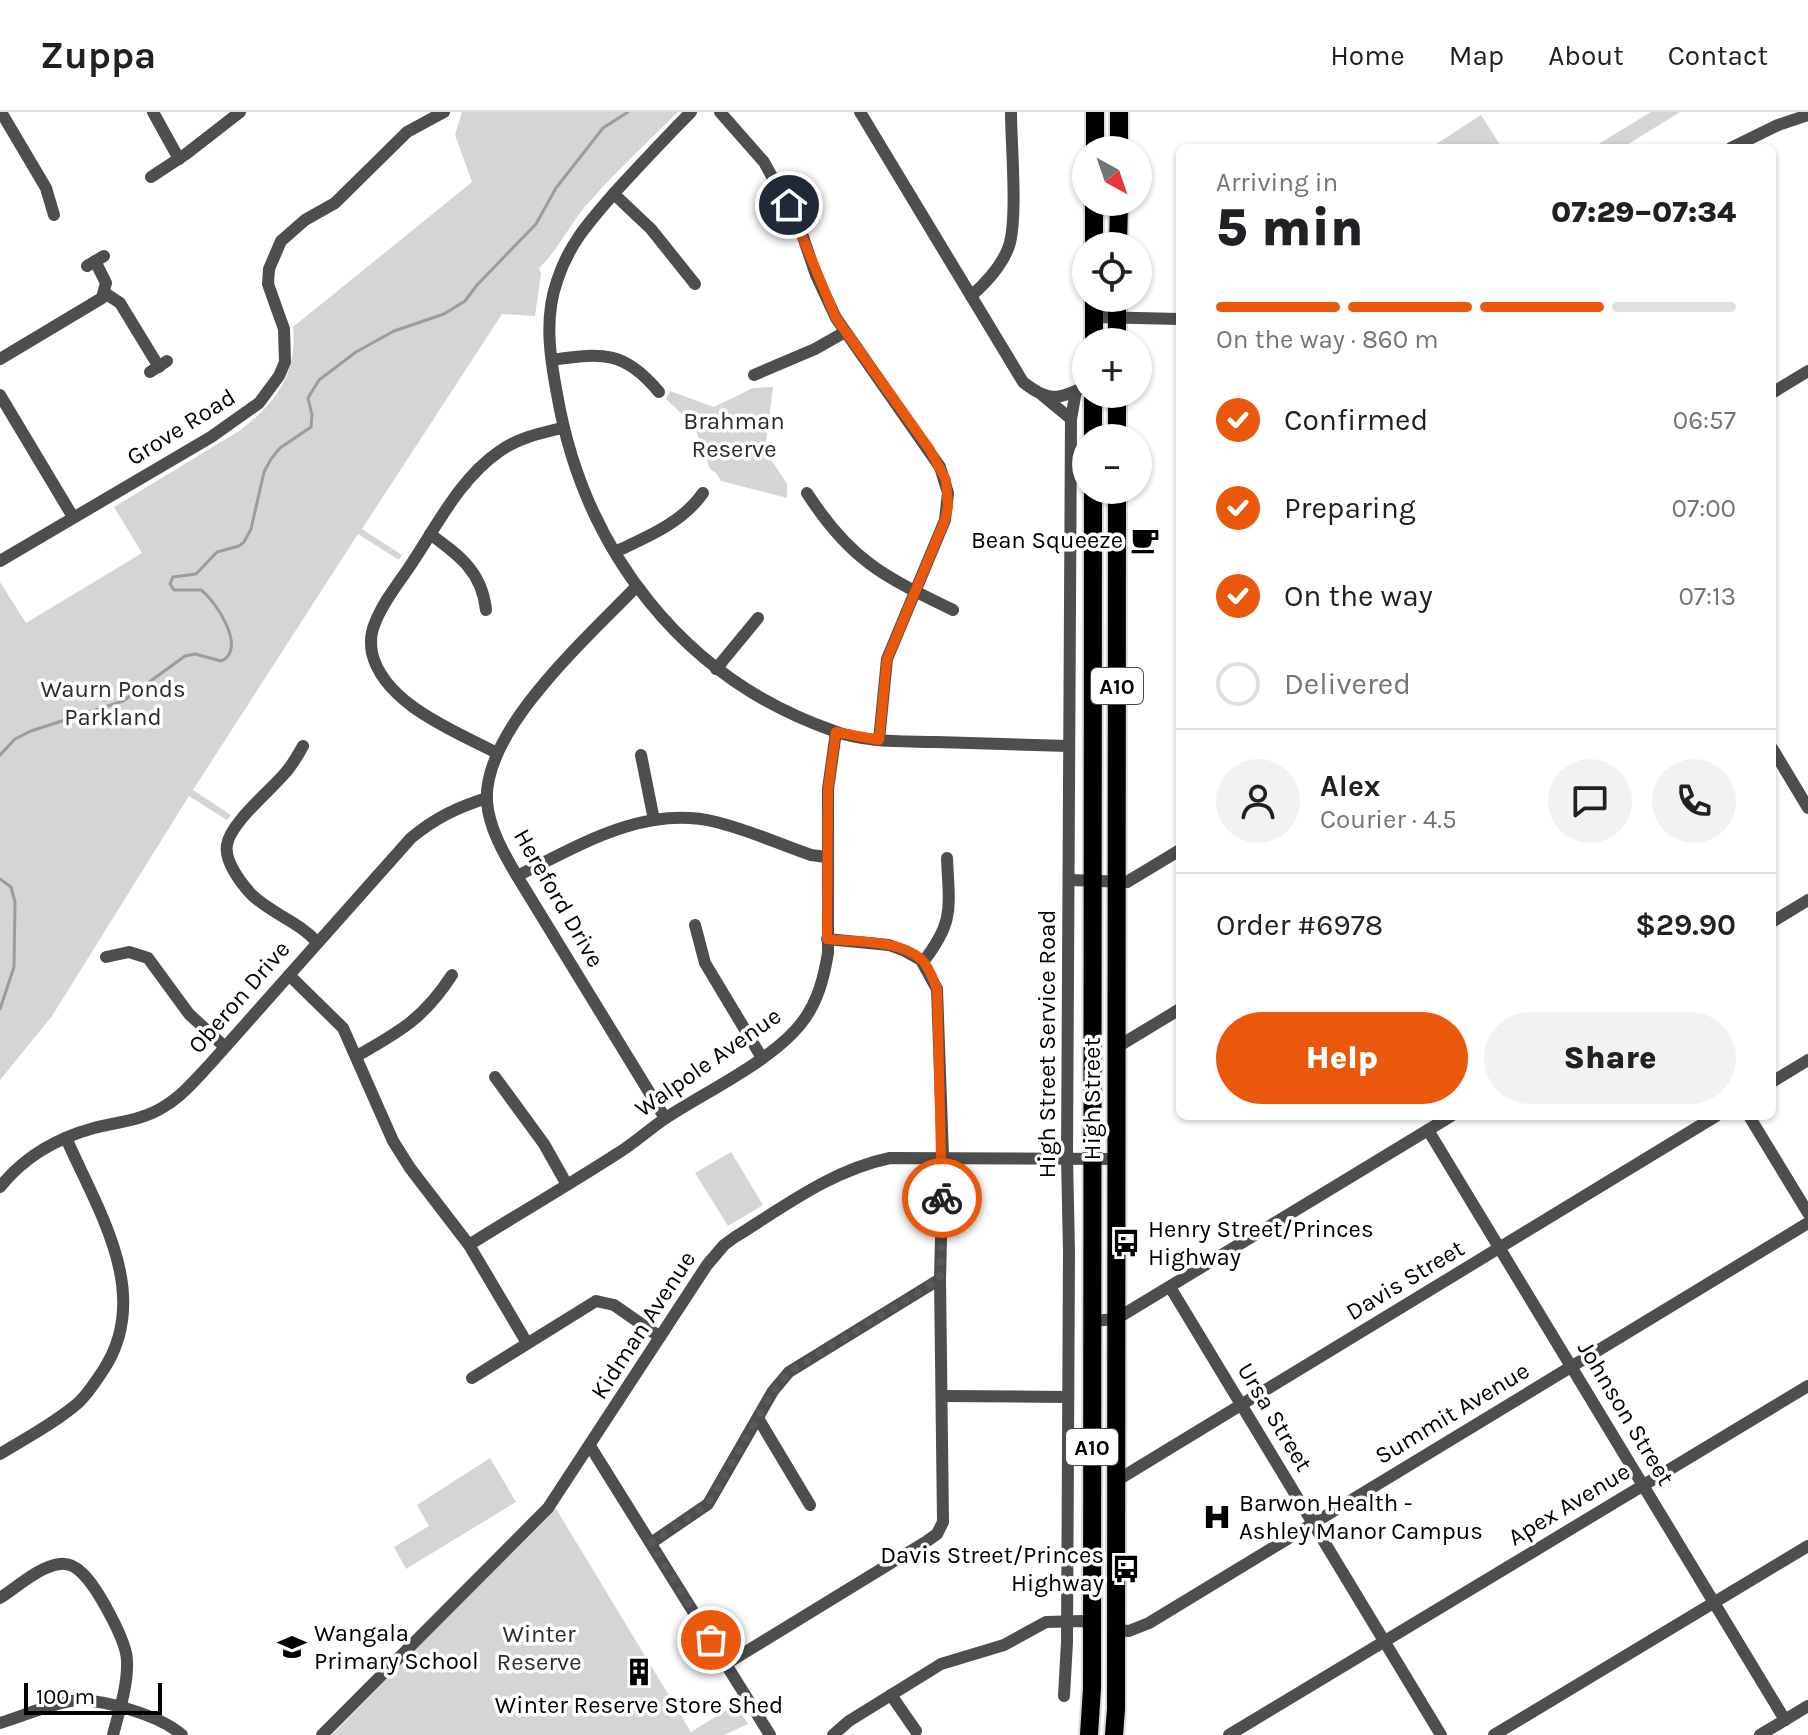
<!DOCTYPE html>
<meta charset="utf-8">
<style>
body{margin:0;font-family:Karla,sans-serif;background:#f2f2f2;color:#202124;height:100vh;display:flex;flex-direction:column;font-size:30px;white-space:nowrap}
*{box-sizing:border-box;margin:0}
p{font-size:26px;color:#757577}
.icon{flex:none;width:44px;height:44px;fill:none;stroke:currentColor;stroke-width:2;stroke-linecap:round;stroke-linejoin:round}
.map{position:relative;flex:1;overflow:hidden}
.sheet{position:absolute;left:1176px;top:32px;width:600px;height:976px;display:flex;flex-direction:column;background:#fff;border-radius:12px;box-shadow:0 2px 6px #0004}
.sheet>*{flex:none}
.needle{width:52px;rotate:140deg}
.buttons{position:absolute;left:1072px;top:24px;display:grid;gap:16px}
.buttons a{display:grid;place-items:center;width:80px;height:80px;border-radius:50%;background:#fff;box-shadow:0 2px 6px #0004;font-size:40px}
.scale{position:absolute;left:24px;bottom:20px;width:138px;box-sizing:border-box;padding-left:8px;border:4px solid #000;border-top:0;font-size:22px;line-height:28px;white-space:nowrap;color:#000;-webkit-text-stroke:6px #fff;paint-order:stroke}
.pin{position:absolute;display:grid;place-items:center;width:68px;height:68px;color:#fff;margin:-34px;border:4px solid #fff;border-radius:50%;box-shadow:0 2px 8px #0007}
.courier{position:absolute;display:grid;place-items:center;width:80px;height:80px;margin:-40px;border:6px solid #ea580c;border-radius:50%;background:#fff;color:#222;box-shadow:0 2px 10px #0007}
.head em{font-style:normal;font-weight:800}
.head div{display:flex;flex-direction:column-reverse}
.head{display:flex;align-items:center;justify-content:space-between;height:136px;padding:0 40px}
h1{font-size:52px;font-weight:800;line-height:60px}
.bar{display:grid;grid-template-columns:repeat(4,1fr);gap:12px 8px;align-content:center;height:96px;padding:0 40px}
.bar i{height:10px;border-radius:6px;background:#e0e0e0}
.bar .current{background:#ea580c}
.bar p{grid-column:span 4}
.line{display:flex;align-items:center;gap:20px;padding:0 40px;border-top:2px solid #e0e0e0}
.line div{flex:1}
.round{display:grid;place-items:center;flex:none;width:84px;height:84px;border-radius:42px;background:#f2f2f2}
ol{padding:0 40px;list-style:none}
li{display:flex;align-items:center;gap:24px;height:88px}
li p{margin-inline-start:auto}
li .icon{padding:8px;border-radius:50%;background:#ea580c;color:#fff;stroke-width:4}
li:last-child{color:#757577}
li i{width:44px;height:44px;border:4px solid #e0e0e0;border-radius:50%}
.button{display:flex;gap:16px;margin-top:auto;padding:16px 40px}
.button a{flex:1;height:92px;border-radius:48px;background:#ea580c;color:#fff;font-size:32px;font-weight:800;line-height:92px;text-align:center}
.button a+a{background:#f2f2f2;color:#202124}
header{display:flex;align-items:center;gap:48px;box-sizing:border-box;height:112px;padding:0 40px;background:#fff;border-bottom:2px solid #e0e0e0}
header strong{font-size:38px}
nav{display:flex;gap:44px;margin-inline-start:auto;font-size:28px}
.map>svg:first-child{display:block}
</style>
<header>
<strong>Zuppa</strong>
<nav><a>Home</a><a>Map</a><a>About</a><a>Contact</a></nav>
</header>
<div class="map">
<svg width="1808" height="1623" viewBox="0 0 1808 1623">
<rect width="100%" height="100%" fill="#fff"/>
<g fill="#d5d5d5">
<path d="M462,0H678C649,29 618,57 591,88C571,109 560,136 539,156L541,162L535,204L502,202L362,417L402,443L399,448L358,422L193,678L231,703L227,708L189,684L52,904L0,968V470L26,511L142,441L114,395L239,319C275,292 298,262 293,215L472,70L455,23Z"/>
<path d="M1651,0H1680L1622,36H1592Z"/>
<path d="M1481,3L1502,36H1430Z"/>
<path d="M773,275L765,338L787,372V386L721,369L716,361L710,357L694,313L666,287L670,279L714,295L753,276Z"/>
<path d="M731,1040L763,1093L728,1114L695,1061Z"/>
<path d="M490,1346L516,1390L406,1457L394,1435L429,1414L417,1393Z"/>
<path d="M555,1395L691,1620L736,1592L748,1612L724,1623H332Z"/>
</g>
<g fill="none" stroke-linecap="round" stroke-linejoin="round">
<g stroke="#9c9c9c" stroke-width="3">
<path d="M0,643L15,627L31,619L123,589L185,544L195,542L221,549C248,538 216,489 201,478H174L170,472L173,465L196,462L217,440L239,434L244,430L251,417L264,360L271,347L280,336L311,315L312,303L308,286L319,268L356,240L394,219L444,202L465,189L477,173L536,112L556,76L603,16L628,0"/>
<path d="M0,767L11,775L15,790L14,855L0,897"/>
</g>
<defs>
<g id="highway">
<path d="M1119,0V38"/>
<path d="M1095,38V0"/>
<path d="M1094,134V90"/>
<path d="M1118,134L1119,90"/>
<path d="M1094,230V186"/>
<path d="M1117,230V186"/>
<path d="M1093,326V282"/>
<path d="M1117,326V282"/>
<path d="M1089,1623L1092,1576L1093,378"/>
<path d="M1114,1623L1116,1597L1117,378"/>
</g>
</defs>
<use href="#highway" stroke="#dbdbdb" stroke-width="22"/>
<g stroke="#4e4e4e" stroke-width="12">
<path d="M1,0L46,76L54,103"/>
<path d="M153,0L179,47"/>
<path d="M691,0C665,26 641,52 616,79C591,108 569,131 557,169C544,206 550,245 557,282C584,438 683,567 834,619C866,631 902,629 936,630C980,631 1025,633 1069,634"/>
<path d="M720,0L764,50L800,116L816,163L836,206L940,355L948,381L945,408L887,547L879,628"/>
<path d="M860,0L1023,270C1048,290 1058,288 1086,274"/>
<path d="M1731,36L1778,13L1808,3"/>
<path d="M151,65L186,42L240,0"/>
<path d="M614,82L651,117L695,172"/>
<path d="M87,154L104,144"/>
<path d="M105,181L120,191L159,255"/>
<path d="M971,184C987,170 1002,154 1009,134C1018,106 1011,32 1011,0"/>
<path d="M1094,205L1180,207"/>
<path d="M0,247L102,186L106,171L95,149"/>
<path d="M552,248C603,241 623,238 659,280"/>
<path d="M150,260L167,249"/>
<path d="M754,263L815,237L845,220"/>
<path d="M1772,281L1808,259"/>
<path d="M0,283L73,405"/>
<path d="M1042,283L1071,307"/>
<path d="M807,381C850,448 883,464 953,498"/>
<path d="M430,422C460,444 482,460 486,498"/>
<path d="M615,440C647,425 682,411 703,381"/>
<path d="M0,449L211,325L259,291L279,264L285,250L284,217L268,172L269,157L281,129L305,108L335,91L407,20L444,0"/>
<path d="M636,475C589,524 482,618 487,690C489,716 504,742 517,764L665,1006"/>
<path d="M716,557L758,506"/>
<path d="M303,634C298,643 293,652 286,660C271,678 230,711 227,733C224,749 241,771 251,782C270,801 298,809 317,830"/>
<path d="M1772,636L1808,696"/>
<path d="M497,641C455,619 384,592 372,541C370,530 371,520 375,511C383,490 398,472 410,454C437,414 459,367 500,339C518,326 541,321 562,316"/>
<path d="M641,643L654,708"/>
<path d="M517,764C578,734 645,692 716,710C749,718 779,732 811,743L826,745"/>
<path d="M1070,768L1127,770L1180,738"/>
<path d="M1772,810L1808,788"/>
<path d="M695,813L705,851L762,946"/>
<path d="M106,845L129,840L148,846L189,902L225,935"/>
<path d="M923,850C955,809 949,796 947,746"/>
<path d="M289,863L343,916L393,1029L410,1056L469,1133L527,1231"/>
<path d="M1117,935L1180,897"/>
<path d="M357,944C401,919 424,906 452,863"/>
<path d="M495,965L544,1032L566,1071"/>
<path d="M1772,970L1808,948"/>
<path d="M1749,1004L1808,1101"/>
<path d="M1428,1018L1785,1608"/>
<path d="M0,1075C24,1045 57,1026 94,1016C118,1010 144,1008 165,994C183,983 197,966 211,951L411,726C435,706 458,695 487,686"/>
<path d="M469,1133C518,1102 567,1074 615,1043C634,1032 650,1016 669,1004C709,978 775,947 803,909C818,889 824,865 828,841V677L836,620"/>
<path d="M1170,1175L1441,1623"/>
<path d="M1092,1209L1116,1207L1451,1004"/>
<path d="M472,1266L596,1189L614,1193L660,1225"/>
<path d="M942,1284L1067,1285"/>
<path d="M758,1306L810,1393"/>
<path d="M590,1334L770,1623"/>
<path d="M0,1342C26,1326 55,1311 78,1291C88,1282 96,1269 104,1257C153,1181 97,1097 66,1026"/>
<path d="M1116,1369L1716,1004"/>
<path d="M651,1431L708,1392L773,1279L789,1260L940,1167"/>
<path d="M0,1486C17,1475 40,1454 60,1452C69,1451 76,1455 82,1461C97,1475 127,1529 127,1549C128,1574 119,1599 113,1623"/>
<path d="M1115,1518L1129,1519L1149,1511L1808,1111"/>
<path d="M726,1552L927,1429L937,1422L943,1410L940,1167L943,1045L937,877L921,848L905,839L889,833L827,827"/>
<path d="M891,1583L916,1619"/>
<path d="M1064,1584L1067,1530L1069,1140L1067,1046L1071,307L1076,279"/>
<path d="M0,1611C23,1604 47,1593 71,1589C100,1585 161,1604 182,1623"/>
<path d="M322,1623L548,1396L707,1153L724,1133L735,1125C785,1094 832,1058 890,1046L1116,1047"/>
<path d="M833,1623L849,1609L941,1552L1004,1533L1046,1510L1082,1509L1092,1512"/>
<path d="M1229,1623L1808,1274"/>
<path d="M1494,1623L1808,1434"/>
<path d="M1760,1623L1808,1594"/>
</g>
<use href="#highway" stroke="#000" stroke-width="18"/>
</g>
<g fill="none" stroke-linecap="round" stroke-linejoin="round">
<path stroke="#595959" stroke-width="8" stroke-dasharray="0 14.4" d="M711,1528L651,1431L708,1392L773,1279L789,1260L940,1167L942,1086"/>
<path stroke="#ea580c" stroke-width="10" d="M789,93L836,206L930,338L946,368L948,394L945,408L887,547L879,628L836,620L828,677L827,827C856,830 899,827 922,848C930,856 933,867 937,877L942,1086"/>
</g>
<defs>
<symbol id="cafe-bare" viewBox="-9 -9 18 18"><path d="M-5.5-4.5H6V0H3Q3 3.5 0 3.5H-2.5Q-5.5 3.5-5.5 0ZM3-3.2v2h1.7v-2ZM-6 4.5H4V6H-6Z" fill="#000" stroke="#fff" stroke-width="2.5" paint-order="stroke"/></symbol>
<symbol id="bus-bare" viewBox="-9 -9 18 18"><path d="M-5-6H5V4H4V6H2V4H-2V6H-4V4H-5ZM-3.5-4V0h7V-4ZM-3.5 1.2v1.5H-2V1.2ZM2 1.2v1.5H3.5V1.2Z" fill="#000" stroke="#fff" stroke-width="2.5" paint-order="stroke"/></symbol>
<symbol id="hospital-bare" viewBox="-9 -9 18 18"><path d="M-5-5h3v3.5h4V-5h3V5h-3V1.5h-4V5h-3Z" fill="#000" stroke="#fff" stroke-width="2.5" paint-order="stroke"/></symbol>
<symbol id="school-bare" viewBox="-9 -9 18 18"><path d="M0-5L7-2L0 1L-7-2ZM-4 1L0 2.5L4 1V4Q0 6-4 4Z" fill="#000" stroke="#fff" stroke-width="2.5" paint-order="stroke"/></symbol>
<symbol id="building-bare" viewBox="-9 -9 18 18"><path d="M-4-6H4V6H1V3H-1V6H-4ZM-2.5-4.3h1.7v1.8h-1.7ZM.8-4.3h1.7v1.8H.8ZM-2.5-1h1.7V.8h-1.7ZM.8-1h1.7V.8H.8Z" fill="#000" stroke="#fff" stroke-width="2.5" paint-order="stroke"/></symbol>
</defs>
<g fill-rule="evenodd">
<use href="#cafe-bare" x="1125" y="408" width="40" height="40"/>
<use href="#bus-bare" x="1106" y="1111" width="40" height="40"/>
<use href="#hospital-bare" x="1197" y="1385" width="40" height="40"/>
<use href="#bus-bare" x="1106" y="1437" width="40" height="40"/>
<use href="#school-bare" x="272" y="1515" width="40" height="40"/>
<use href="#building-bare" x="619" y="1540" width="40" height="40"/>
</g>
<g text-anchor="middle" stroke-width="7" stroke-linejoin="round" paint-order="stroke">
<g fill="#fff" stroke="#4c4c4c" stroke-width="2">
<rect x="1091" y="556" width="52" height="36" rx="6"/>
<rect x="1066" y="1317" width="52" height="36" rx="6"/>
</g>
<g font-size="22" font-weight="bold" fill="#000">
<text x="1117" y="582">A10</text>
<text x="1092" y="1343">A10</text>
</g>
<g font-size="24" fill="#2c2c2c" stroke="#fff">
<text x="734" y="317">Brahman<tspan x="734" dy="28">Reserve</tspan></text>
<text x="113" y="585">Waurn Ponds<tspan x="113" dy="28">Parkland</tspan></text>
<text x="539" y="1530">Winter<tspan x="539" dy="28">Reserve</tspan></text>
</g>
<g font-size="24" fill="#000" stroke="#fff">
<text transform="translate(181 315) rotate(-32)" y="8">Grove Road</text>
<text transform="translate(559 786) rotate(60)" y="8">Hereford Drive</text>
<text transform="translate(239 885) rotate(-49)" y="8">Oberon Drive</text>
<text transform="translate(1047 932) rotate(-90)" y="8">High Street Service Road</text>
<text transform="translate(708 950) rotate(-35)" y="8">Walpole Avenue</text>
<text transform="translate(1092 987) rotate(-90)" y="8">High Street</text>
<text transform="translate(1405 1168) rotate(-31)" y="8">Davis Street</text>
<text transform="translate(643 1213) rotate(-57)" y="8">Kidman Avenue</text>
<text transform="translate(1452 1301) rotate(-31)" y="8">Summit Avenue</text>
<text transform="translate(1626 1301) rotate(59)" y="8">Johnson Street</text>
<text transform="translate(1275 1305) rotate(59)" y="8">Ursa Street</text>
<text transform="translate(1569 1392) rotate(-31)" y="8">Apex Avenue</text>
</g>
<g font-size="24" fill="#000" stroke="#fff" text-anchor="start">
<text x="1123" y="436" text-anchor="end">Bean Squeeze</text>
<text x="1148" y="1125">Henry Street/Princes<tspan x="1148" dy="28">Highway</tspan></text>
<text x="1239" y="1399">Barwon Health -<tspan x="1239" dy="28">Ashley Manor Campus</tspan></text>
<text x="1104" y="1451" text-anchor="end">Davis Street/Princes<tspan x="1104" dy="28">Highway</tspan></text>
<text x="314" y="1529">Wangala<tspan x="314" dy="28">Primary School</tspan></text>
<text x="639" y="1601" text-anchor="middle">Winter Reserve Store Shed</text>
</g>
</g>
</svg>
<div class="buttons">
<a><svg class="needle" viewBox="-14 -14 28 28"><path d="M0-13l5 13h-10z" fill="#e53935"/><path d="M0 13l5-13h-10z" fill="#757577"/></svg></a>
<a><svg class="icon" aria-label="locate" viewBox="0 0 24 24"><circle cx="12" cy="12" r="6"/><path d="M12 2v4M12 18v4M2 12h4M18 12h4"/></svg></a>
<a>+</a>
<a>−</a>
</div>
<div class="scale">100 m</div>
<div class="pin" style="left:711px;top:1528px;background:#ea580c"><svg class="icon" aria-label="bag" viewBox="0 0 24 24"><path d="M5 8h14l-1 12H6zM9 8a3 3 0 0 1 6 0"/></svg></div>
<div class="pin" style="left:789px;top:93px;background:#1f2937"><svg class="icon" aria-label="home" viewBox="0 0 24 24"><path d="M3 11l9-7 9 7M6 9v11h12V9"/></svg></div>
<div class="courier" style="left:942px;top:1086px"><svg class="icon" aria-label="bike" viewBox="0 0 24 24"><circle cx="6" cy="16" r="4"/><circle cx="18" cy="16" r="4"/><path d="M6 16l4-8h5l3 8M10 8l3 8H6M13 5h3"/></svg></div>
<section class="sheet">
<div class="head"><div><h1>5 min</h1><p>Arriving in</p></div><em>07:29–07:34</em></div>
<div class="bar"><i class="current"></i><i class="current"></i><i class="current"></i><i></i><p>On the way · 860 m</p></div>
<ol>
<li><svg class="icon" aria-label="check" viewBox="0 0 24 24"><path d="M5 12l5 5 9-10"/></svg>Confirmed<p>06:57</p></li>
<li><svg class="icon" aria-label="check" viewBox="0 0 24 24"><path d="M5 12l5 5 9-10"/></svg>Preparing<p>07:00</p></li>
<li><svg class="icon" aria-label="check" viewBox="0 0 24 24"><path d="M5 12l5 5 9-10"/></svg>On the way<p>07:13</p></li>
<li><i></i>Delivered</li>
</ol>
<div class="line" style="height:144px"><a class="round"><svg class="icon" aria-label="person" viewBox="0 0 24 24"><circle cx="12" cy="8" r="4"/><path d="M4 21q1-7 8-7t8 7"/></svg></a><div><b>Alex</b><p>Courier · 4.5</p></div><a class="round"><svg class="icon" aria-label="chat" viewBox="0 0 24 24"><path d="M4 5h16v11H9l-5 4z"/></svg></a><a class="round"><svg class="icon" aria-label="phone" viewBox="0 0 24 24"><path d="M5 4h4l2 5-3 2q2 4 5 5l2-3 5 2v4C11 20 4 13 5 4z"/></svg></a></div>
<div class="line" style="height:104px"><div>Order #6978</div><b>$29.90</b></div>
<div class="button"><a>Help</a><a>Share</a></div>
</section>
</div>
